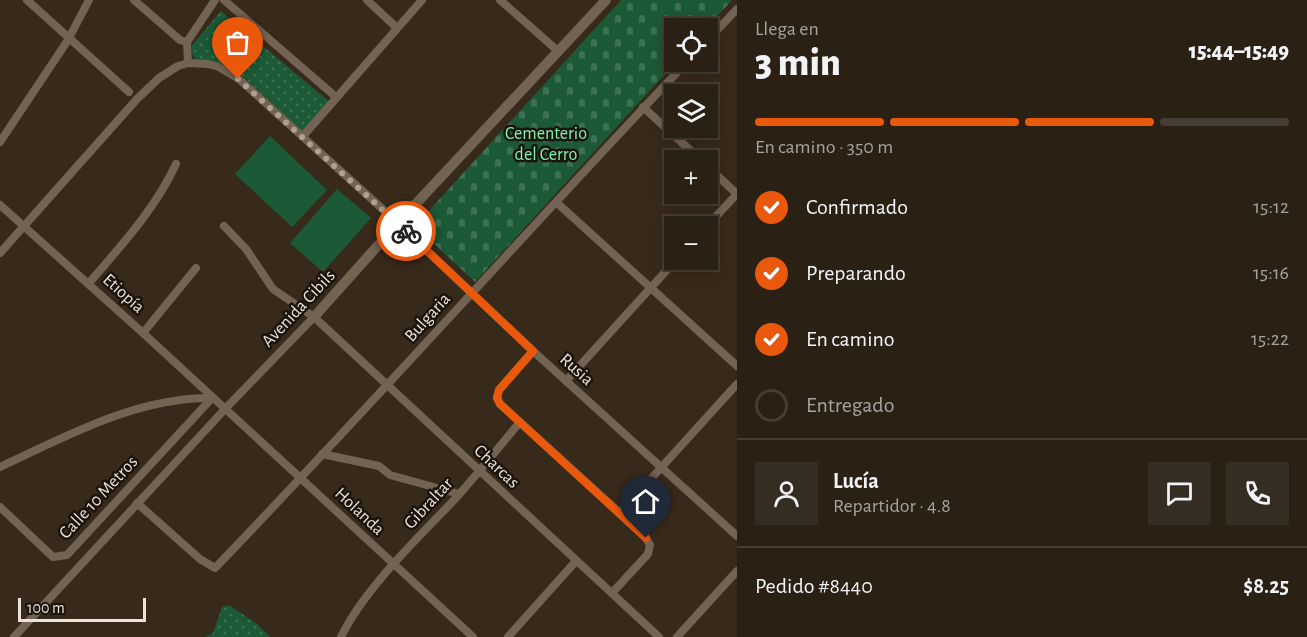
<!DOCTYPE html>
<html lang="es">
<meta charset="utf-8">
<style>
body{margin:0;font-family:"Alegreya Sans",sans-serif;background:#362d22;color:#f1f3f6;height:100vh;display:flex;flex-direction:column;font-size:22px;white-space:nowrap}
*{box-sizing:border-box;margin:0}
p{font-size:20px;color:#a5a3a0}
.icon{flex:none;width:33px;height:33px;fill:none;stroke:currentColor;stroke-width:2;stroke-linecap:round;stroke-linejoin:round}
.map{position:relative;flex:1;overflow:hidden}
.panel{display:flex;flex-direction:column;background:#2a2014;width:570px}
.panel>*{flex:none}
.buttons{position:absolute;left:664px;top:18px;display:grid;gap:12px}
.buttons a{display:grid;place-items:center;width:54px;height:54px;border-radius:0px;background:#2a2014;box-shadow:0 3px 15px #0003,0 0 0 2px #463e34;font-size:30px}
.scale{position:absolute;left:18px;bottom:15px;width:128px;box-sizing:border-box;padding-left:6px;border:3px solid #ede3da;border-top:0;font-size:16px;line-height:21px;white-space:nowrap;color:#ede3da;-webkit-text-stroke:4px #1a140d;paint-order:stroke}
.pin{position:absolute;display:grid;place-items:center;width:51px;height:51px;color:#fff;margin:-62px -26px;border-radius:50% 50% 50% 0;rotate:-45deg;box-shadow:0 0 6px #0007}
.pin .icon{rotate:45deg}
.courier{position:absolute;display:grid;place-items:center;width:60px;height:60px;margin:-30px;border:4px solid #ea580c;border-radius:50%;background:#fff;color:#222;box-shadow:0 2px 8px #0007}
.headline em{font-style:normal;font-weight:800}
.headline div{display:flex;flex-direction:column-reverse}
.headline{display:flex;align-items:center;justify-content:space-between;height:102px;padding:0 18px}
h1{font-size:39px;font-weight:800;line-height:45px}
.bar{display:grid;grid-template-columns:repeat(4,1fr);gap:9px 6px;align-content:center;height:72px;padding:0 18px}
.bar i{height:8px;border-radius:4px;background:#463e34}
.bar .current{background:#ea580c}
.bar p{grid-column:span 4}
.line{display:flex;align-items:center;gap:15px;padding:0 18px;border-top:2px solid #463e34}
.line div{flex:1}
.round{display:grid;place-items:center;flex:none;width:63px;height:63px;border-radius:0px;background:#362d22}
ol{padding:0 18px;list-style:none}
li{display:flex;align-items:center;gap:18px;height:66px}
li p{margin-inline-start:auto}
li .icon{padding:6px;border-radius:50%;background:#ea580c;color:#fff;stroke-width:4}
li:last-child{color:#a5a3a0}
li i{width:33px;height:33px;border:3px solid #463e34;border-radius:50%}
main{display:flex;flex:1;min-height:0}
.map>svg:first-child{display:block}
</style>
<main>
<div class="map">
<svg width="737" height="637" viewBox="0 0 737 637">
<defs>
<pattern id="grass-dots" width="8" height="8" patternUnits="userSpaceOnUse" patternTransform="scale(1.5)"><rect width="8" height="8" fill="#1c5937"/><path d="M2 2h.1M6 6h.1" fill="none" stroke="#3d7153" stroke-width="1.8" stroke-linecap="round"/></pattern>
<pattern id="cemetery-stones" width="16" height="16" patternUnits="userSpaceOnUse" patternTransform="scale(1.5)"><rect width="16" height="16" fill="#1c5937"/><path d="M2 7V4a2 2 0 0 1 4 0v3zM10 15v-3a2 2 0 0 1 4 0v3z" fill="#3d7153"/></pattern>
</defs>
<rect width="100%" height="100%" fill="#382a1b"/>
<g fill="url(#grass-dots)">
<path d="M221,11L331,103L304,133L244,77L229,68L196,61L192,54V45Z"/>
<path d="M229,605L257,624L270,637H205L213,633L222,607Z"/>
</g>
<path fill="url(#cemetery-stones)" d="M621,0H732L706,28H675L676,62L475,282L415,226Z"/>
<g fill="#1c5937">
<path d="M270,136L327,190L292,227L235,174Z"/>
<path d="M337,189L371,218L323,272L290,243Z"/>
</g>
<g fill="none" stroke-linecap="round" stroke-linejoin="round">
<g stroke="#736352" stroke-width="8">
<path d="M27,0L129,92"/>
<path d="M134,0L180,40L187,42"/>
<path d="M224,0L336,97"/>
<path d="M367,0L397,28"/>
<path d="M500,0L558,51"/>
<path d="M708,40L737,9"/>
<path d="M187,42L215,0"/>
<path d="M187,42L188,63"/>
<path d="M643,107L701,160"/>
<path d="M303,136L422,0"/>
<path d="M0,142L68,40L89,0"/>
<path d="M708,167L737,194"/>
<path d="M556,202L737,366"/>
<path d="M0,205L143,333L473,637"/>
<path d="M224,226L246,249L273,289L314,317L659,637"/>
<path d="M707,226L737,194"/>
<path d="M0,253L137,99L159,78L178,66L188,63L208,64L219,67L239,79L398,223L533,351L737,536"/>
<path d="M89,283C120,247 156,208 176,164"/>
<path d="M143,333L196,268"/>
<path d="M533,351L499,390L497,398L500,404L620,513L646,538L650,545L648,554L612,593"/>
<path d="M566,381L676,260"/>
<path d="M322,454L379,466L390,475L459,494"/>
<path d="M0,467C67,436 137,397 212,398"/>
<path d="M137,503L200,559L215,568C375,402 528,229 687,62"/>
<path d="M0,507L53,557L67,555L212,398"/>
<path d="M620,513L737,384"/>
<path d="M14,637L225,409L314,317"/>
<path d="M341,637C364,589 418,538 455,499C477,475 498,448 520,422"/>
<path d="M508,637L576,561"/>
<path d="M677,637L737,571"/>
</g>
<path stroke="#736352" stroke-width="10" d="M314,317L398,223L606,0"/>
</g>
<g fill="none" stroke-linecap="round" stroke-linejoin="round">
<path stroke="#aea297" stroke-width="6" stroke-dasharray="0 10.8" d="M238,79L406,231"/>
<path stroke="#ea580c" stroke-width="8" d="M406,231L533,351L499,390L497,398L500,404L646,538"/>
</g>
<g text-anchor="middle" stroke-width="5" stroke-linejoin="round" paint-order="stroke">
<g font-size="18" fill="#82f0ad" stroke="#1a140d">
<text x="546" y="139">Cementerio<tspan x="546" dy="21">del Cerro</tspan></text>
</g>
<g font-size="18" fill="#ede3da" stroke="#1a140d">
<text transform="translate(124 293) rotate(42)" y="6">Etiopía</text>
<text transform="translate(298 308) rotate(-47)" y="6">Avenida Cibils</text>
<text transform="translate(427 317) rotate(-48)" y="6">Bulgaria</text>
<text transform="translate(577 369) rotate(42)" y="6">Rusia</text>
<text transform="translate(497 466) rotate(43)" y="6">Charcas</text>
<text transform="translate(98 497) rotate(-47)" y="6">Calle 10 Metros</text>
<text transform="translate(428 503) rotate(-47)" y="6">Gibraltar</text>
<text transform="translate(360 511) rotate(43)" y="6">Holanda</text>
</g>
</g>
</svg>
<div class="buttons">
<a><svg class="icon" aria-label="locate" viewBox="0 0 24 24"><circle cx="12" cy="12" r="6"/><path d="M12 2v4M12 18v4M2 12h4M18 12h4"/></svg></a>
<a><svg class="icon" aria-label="layers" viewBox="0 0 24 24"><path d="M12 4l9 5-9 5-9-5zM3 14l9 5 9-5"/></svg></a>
<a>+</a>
<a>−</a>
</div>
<div class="scale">100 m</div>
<div class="pin" style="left:238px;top:79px;background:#ea580c"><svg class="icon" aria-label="bag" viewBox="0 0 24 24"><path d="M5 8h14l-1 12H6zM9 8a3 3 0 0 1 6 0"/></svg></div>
<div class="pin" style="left:646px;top:538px;background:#1f2937"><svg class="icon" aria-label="home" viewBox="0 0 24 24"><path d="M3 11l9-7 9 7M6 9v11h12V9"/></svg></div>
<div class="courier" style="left:406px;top:231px"><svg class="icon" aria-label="bike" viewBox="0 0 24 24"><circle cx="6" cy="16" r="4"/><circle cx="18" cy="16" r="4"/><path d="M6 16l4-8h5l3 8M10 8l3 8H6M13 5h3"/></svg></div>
</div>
<section class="panel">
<div class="headline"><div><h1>3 min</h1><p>Llega en</p></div><em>15:44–15:49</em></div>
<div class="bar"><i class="current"></i><i class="current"></i><i class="current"></i><i></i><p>En camino · 350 m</p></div>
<ol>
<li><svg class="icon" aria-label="check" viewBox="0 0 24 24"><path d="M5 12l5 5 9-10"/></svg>Confirmado<p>15:12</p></li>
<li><svg class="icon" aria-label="check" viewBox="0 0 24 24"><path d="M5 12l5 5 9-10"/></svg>Preparando<p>15:16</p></li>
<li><svg class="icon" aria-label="check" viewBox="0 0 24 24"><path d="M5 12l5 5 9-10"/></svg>En camino<p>15:22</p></li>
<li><i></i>Entregado</li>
</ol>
<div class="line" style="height:108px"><a class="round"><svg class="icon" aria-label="person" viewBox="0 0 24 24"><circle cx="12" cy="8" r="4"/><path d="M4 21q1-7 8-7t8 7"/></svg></a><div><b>Lucía</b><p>Repartidor · 4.8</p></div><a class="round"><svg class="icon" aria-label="chat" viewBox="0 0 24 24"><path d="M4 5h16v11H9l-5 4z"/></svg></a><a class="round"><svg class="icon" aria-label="phone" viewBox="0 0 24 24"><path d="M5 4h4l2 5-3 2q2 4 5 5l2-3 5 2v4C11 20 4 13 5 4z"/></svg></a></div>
<div class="line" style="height:78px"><div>Pedido #8440</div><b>$8.25</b></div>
</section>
</main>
